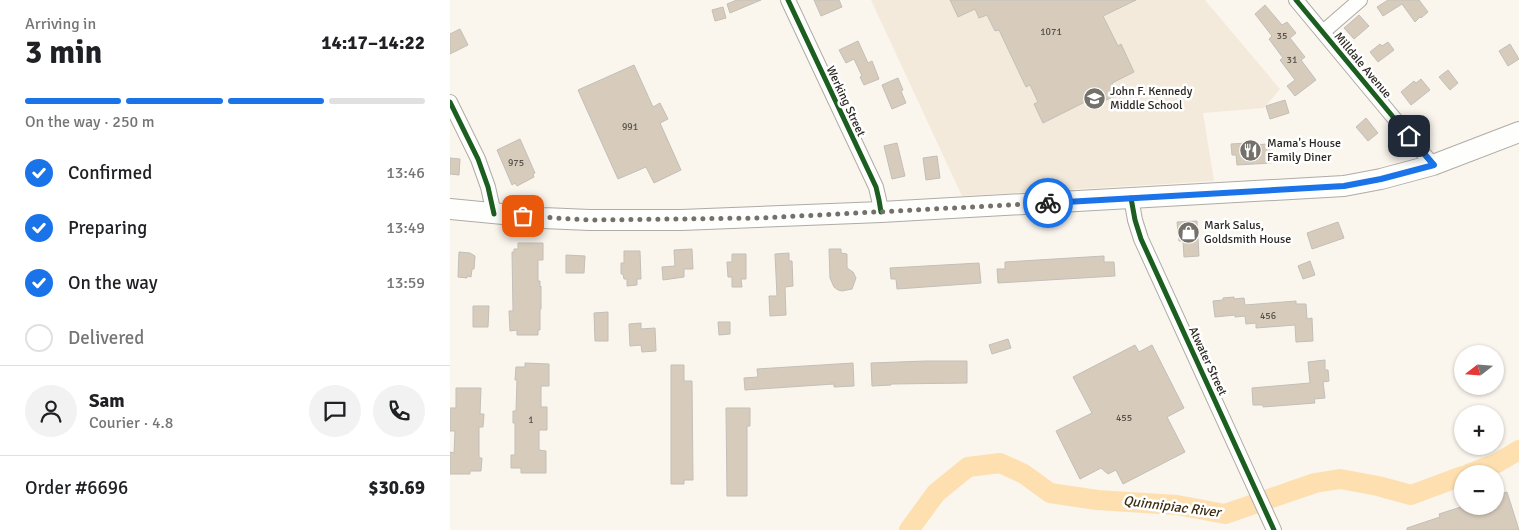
<!DOCTYPE html>
<meta charset="utf-8">
<style>
body{margin:0;font-family:Signika,sans-serif;background:#f2f2f2;color:#202124;height:100vh;display:flex;flex-direction:column;font-size:19px;white-space:nowrap}
*{box-sizing:border-box;margin:0}
p{font-size:16px;color:#757577}
.icon{flex:none;width:28px;height:28px;fill:none;stroke:currentColor;stroke-width:2;stroke-linecap:round;stroke-linejoin:round}
.map{position:relative;flex:1;overflow:hidden}
.sheet{display:flex;flex-direction:column;background:#fff;width:450px}
.sheet>*{flex:none}
.needle{width:32px;rotate:253deg}
.fabs{position:absolute;left:1004px;top:345px;display:grid;gap:10px}
.fabs a{display:grid;place-items:center;width:50px;height:50px;border-radius:50%;background:#fff;box-shadow:0 1px 4px #0004;font-size:25px}
.pin{position:absolute;display:grid;place-items:center;width:42px;height:42px;color:#fff;margin:-21px;border-radius:10px;box-shadow:0 2px 8px #0006}
.courier{position:absolute;display:grid;place-items:center;width:50px;height:50px;margin:-25px;border:4px solid #1a73e8;border-radius:50%;background:#fff;color:#222;box-shadow:0 1px 6px #0007}
.summary em{font-style:normal;font-weight:800}
.summary div{display:flex;flex-direction:column-reverse}
.summary{display:flex;align-items:center;justify-content:space-between;height:85px;padding:0 25px}
h1{font-size:32px;font-weight:800;line-height:38px}
.bar{display:grid;grid-template-columns:repeat(4,1fr);gap:8px 5px;align-content:center;height:60px;padding:0 25px}
.bar i{height:6px;border-radius:4px;background:#e0e0e0}
.bar .selected{background:#1a73e8}
.bar p{grid-column:span 4}
.line{display:flex;align-items:center;gap:12px;padding:0 25px;border-top:1px solid #e0e0e0}
.line div{flex:1}
.round{display:grid;place-items:center;flex:none;width:52px;height:52px;border-radius:26px;background:#f2f2f2}
ol{padding:0 25px;list-style:none}
li{display:flex;align-items:center;gap:15px;height:55px}
li p{margin-inline-start:auto}
li .icon{padding:5px;border-radius:50%;background:#1a73e8;color:#fff;stroke-width:4}
li:last-child{color:#757577}
li i{width:28px;height:28px;border:2px solid #e0e0e0;border-radius:50%}
main{display:flex;flex:1;min-height:0}
.map>svg:first-child{display:block}
</style>
<main>
<section class="sheet">
<div class="summary"><div><h1>3 min</h1><p>Arriving in</p></div><em>14:17–14:22</em></div>
<div class="bar"><i class="selected"></i><i class="selected"></i><i class="selected"></i><i></i><p>On the way · 250 m</p></div>
<ol>
<li><svg class="icon" aria-label="check" viewBox="0 0 24 24"><path d="M5 12l5 5 9-10"/></svg>Confirmed<p>13:46</p></li>
<li><svg class="icon" aria-label="check" viewBox="0 0 24 24"><path d="M5 12l5 5 9-10"/></svg>Preparing<p>13:49</p></li>
<li><svg class="icon" aria-label="check" viewBox="0 0 24 24"><path d="M5 12l5 5 9-10"/></svg>On the way<p>13:59</p></li>
<li><i></i>Delivered</li>
</ol>
<div class="line" style="height:90px"><a class="round"><svg class="icon" aria-label="person" viewBox="0 0 24 24"><circle cx="12" cy="8" r="4"/><path d="M4 21q1-7 8-7t8 7"/></svg></a><div><b>Sam</b><p>Courier · 4.8</p></div><a class="round"><svg class="icon" aria-label="chat" viewBox="0 0 24 24"><path d="M4 5h16v11H9l-5 4z"/></svg></a><a class="round"><svg class="icon" aria-label="phone" viewBox="0 0 24 24"><path d="M5 4h4l2 5-3 2q2 4 5 5l2-3 5 2v4C11 20 4 13 5 4z"/></svg></a></div>
<div class="line" style="height:65px"><div>Order #6696</div><b>$30.69</b></div>
</section>
<div class="map">
<svg width="1069" height="530" viewBox="0 0 1069 530">
<rect width="100%" height="100%" fill="#faf5ed"/>
<path fill="#f4eadb" d="M421,0H755L830,89L814,108L753,113L764,181L512,196Z"/>
<g fill="none" stroke-linecap="round" stroke-linejoin="round">
<g stroke="#fedfaf" stroke-width="20">
<path d="M1018,474L1047,463L1069,450"/>
<path d="M459,530L486,493L518,467L550,463L574,474L600,493L647,500L727,505L775,514L865,483L890,479L928,486L961,495L1012,476"/>
</g>
</g>
<g fill="#d7ccbc" stroke="#c2bfb9">
<path d="M287,0H311L280,13L277,4Z"/>
<path d="M364,0H389L392,7L371,16Z"/>
<path d="M500,0H686L653,16L668,46L671,44L684,72L662,83L668,95L640,107L637,101L593,123L584,104L588,102L580,85L576,87L549,30L545,31L537,15L529,18L525,9L508,17Z"/>
<path d="M938,0H969L978,12L971,18L970,17L965,22L952,4L933,16L927,7Z"/>
<path d="M815,5L832,25L837,22L846,33L840,38L855,57L851,60L866,80L845,96L837,86L845,80L830,60L833,58L819,39L822,36L805,14Z"/>
<path d="M273,7L276,18L265,21L262,10Z"/>
<path d="M909,15L919,26L904,39L894,28Z"/>
<path d="M10,29L18,45L0,54V34Z"/>
<path d="M408,41L418,63L422,61L429,79L414,85L410,77L412,76L404,59L396,63L389,50Z"/>
<path d="M938,42L944,50L928,62L920,52L930,44L932,46Z"/>
<path d="M1060,44L1069,59L1058,66L1049,51Z"/>
<path d="M184,65L203,107L210,103L218,119L210,123L231,170L204,183L196,167L168,179L128,90Z"/>
<path d="M998,70L1008,83L1000,90L989,77Z"/>
<path d="M448,78L453,90L451,91L456,103L442,109L432,85Z"/>
<path d="M971,79L980,90L961,105L951,92L964,81L966,83Z"/>
<path d="M835,100L839,113L820,119L816,106Z"/>
<path d="M916,118L928,133L918,141L906,127Z"/>
<path d="M70,139L85,173L83,174L84,177L67,186L65,183L62,185L47,150Z"/>
<path d="M447,143L455,176L442,179L434,146Z"/>
<path d="M798,143V145L819,144L821,163L787,165L786,155H782L781,144Z"/>
<path d="M487,156L490,178L476,180L473,158Z"/>
<path d="M0,158L10,159L9,175L0,174Z"/>
<path d="M747,221L749,256L734,257L733,241H729L727,222Z"/>
<path d="M888,222L894,238L862,249L857,233Z"/>
<path d="M68,243H93V260H88V281H90V287L91,286V309H90V330H88V335H67V330L60,331L59,311H63L62,252H64V249H68Z"/>
<path d="M242,249L243,269H234V277L213,280L212,267L225,266L224,250Z"/>
<path d="M379,249H391V253L397,254V268L403,272L406,278L402,289L392,291L388,290L384,287L380,278Z"/>
<path d="M174,251H190L191,279H187V285L177,286V279H174L173,274H171V263H174Z"/>
<path d="M9,252L20,253L25,256L24,269H22L21,277L17,276V278L8,277Z"/>
<path d="M339,253V261H342L343,286L335,287L336,315L320,316L319,296H327L325,254Z"/>
<path d="M282,254H296V279H291L292,287H282V277H278L277,262H282Z"/>
<path d="M116,255L135,256L134,273H116Z"/>
<path d="M654,256V262H664L665,276L548,283L547,269H555V262Z"/>
<path d="M860,261L865,275L853,279L848,266Z"/>
<path d="M529,263L531,283L447,289L446,279H441L440,268Z"/>
<path d="M784,297V299L794,298L795,305L846,301V304H856L857,319L862,318L863,341L846,342L845,325L806,328V323L796,324L795,316L785,317V315L765,317L763,301L773,300V298Z"/>
<path d="M23,306H39L38,327H23Z"/>
<path d="M158,312V341H145L144,313Z"/>
<path d="M268,322H280V334L269,335Z"/>
<path d="M191,323V329L205,328L206,351L192,352L191,345L180,346L179,324Z"/>
<path d="M558,339L561,348L542,354L539,345Z"/>
<path d="M685,345L689,352L702,345L734,408L717,417L735,452L673,484L666,470L658,474L651,468L630,479L606,431L642,413L623,377Z"/>
<path d="M875,360V370H878L879,381L873,382L875,398L864,399L865,403L813,407V405H803L802,388L860,383L858,362Z"/>
<path d="M476,361H517V383L441,384V385L422,386L421,363Z"/>
<path d="M75,363L99,364V386H91V407H97V430H89V450L96,451V473H71V468H61V455H65V423H63V411H66L67,380H65L66,367H75Z"/>
<path d="M403,363L404,386L384,387V384L295,390L294,378L308,377L307,369Z"/>
<path d="M221,365H234V381H242L243,480H234V484H221Z"/>
<path d="M6,388H31L30,414H34L33,427H29V458H32L31,471H20V474H0V452L4,453L5,431H0V408H6Z"/>
<path d="M276,408H300V426H297V496H277Z"/>
<path d="M1057,492L1069,530H957V528L990,517L989,514L1014,506H1045V496Z"/>
</g>
<g fill="none" stroke-linecap="round" stroke-linejoin="round">
<defs>
<g id="minor">
<path d="M338,0L426,187L429,200L431,212"/>
<path d="M846,0L983,165"/>
<path d="M873,32L910,0"/>
<path d="M0,102L28,159L38,187L44,214"/>
<path d="M681,198L685,220L691,239L824,530"/>
</g>
<path id="highway" d="M0,209L93,218L140,220H231L431,212L894,186L931,179L983,165L1069,132"/>
</defs>
<use href="#minor" stroke="#afaba6" stroke-width="16"/>
<use href="#highway" stroke="#afaba6" stroke-width="22"/>
<use href="#minor" stroke="#fefefc" stroke-width="14"/>
<use href="#highway" stroke="#fefefc" stroke-width="20"/>
<defs>
<g id="cycleway">
<path d="M338,0L426,187L429,200L431,212"/>
<path d="M846,0L983,165"/>
<path d="M0,102L28,159L38,187L44,214"/>
<path d="M681,198L685,220L691,239L824,530"/>
</g>
</defs>
<use href="#cycleway" stroke="#fff" stroke-width="8"/>
<use href="#cycleway" stroke="#1b5e20" stroke-width="5"/>
</g>
<g fill="none" stroke-linecap="round" stroke-linejoin="round">
<path stroke="#74706a" stroke-width="5" stroke-dasharray="0 9" d="M73,216L140,220L311,218L598,203"/>
<path stroke="#1a73e8" stroke-width="6" d="M598,203L894,186L931,179L984,165L959,136"/>
</g>
<defs>
<symbol id="school-disc" viewBox="-11 -11 22 22"><circle r="9.5" fill="#74706a" stroke="#fff"/><path d="M0-5L7-2L0 1L-7-2ZM-4 1L0 2.5L4 1V4Q0 6-4 4Z" fill="#fff"/></symbol>
<symbol id="restaurant-disc" viewBox="-11 -11 22 22"><circle r="9.5" fill="#74706a" stroke="#fff"/><path d="M-5-6h1v4h1v-4h1v4h1v-4h1v5L-1.5 .5V6h-2V.5L-5-1ZM5-6V6H3V1.5H1.5Q1.5-4 5-6Z" fill="#fff"/></symbol>
<symbol id="shop-disc" viewBox="-11 -11 22 22"><circle r="9.5" fill="#74706a" stroke="#fff"/><path d="M-5-2.5h2.3a2.7 3.5 0 0 1 5.4 0H5L5.5 6h-11ZM-1.5-2.5h3a1.5 2.3 0 0 0-3 0Z" fill="#fff"/></symbol>
</defs>
<g fill-rule="evenodd">
<use href="#school-disc" x="632" y="86" width="25" height="25"/>
<use href="#restaurant-disc" x="788" y="138" width="25" height="25"/>
<use href="#shop-disc" x="726" y="220" width="25" height="25"/>
</g>
<g text-anchor="middle" stroke-width="5" stroke-linejoin="round" paint-order="stroke">
<g font-size="10" fill="#575149">
<text x="601" y="35">1071</text>
<text x="832" y="39">35</text>
<text x="842" y="63">31</text>
<text x="180" y="130">991</text>
<text x="66" y="166">975</text>
<text x="818" y="319">456</text>
<text x="674" y="421">455</text>
<text x="81" y="423">1</text>
</g>
<g font-size="12" fill="#2c2823" stroke="#fff">
<text transform="translate(913 65) rotate(50)" y="4">Milldale Avenue</text>
<text transform="translate(396 101) rotate(65)" y="4">Werking Street</text>
<text transform="translate(758 361) rotate(65)" y="4">Atwater Street</text>
</g>
<g font-size="12" fill="#2c2823" stroke="#fff" text-anchor="start">
<text x="660" y="95">John F. Kennedy<tspan x="660" dy="14">Middle School</tspan></text>
<text x="817" y="147">Mama's House<tspan x="817" dy="14">Family Diner</tspan></text>
<text x="754" y="229">Mark Salus,<tspan x="754" dy="14">Goldsmith House</tspan></text>
</g>
<g font-size="14" font-style="italic" fill="#3e2d10" stroke="#fff">
<text transform="translate(722 506) rotate(7)" y="5">Quinnipiac River</text>
</g>
</g>
</svg>
<div class="fabs">
<a><svg class="needle" viewBox="-14 -14 28 28"><path d="M0-13l5 13h-10z" fill="#e53935"/><path d="M0 13l5-13h-10z" fill="#757577"/></svg></a>
<a>+</a>
<a>−</a>
</div>
<div class="pin" style="left:73px;top:216px;background:#ea580c"><svg class="icon" aria-label="bag" viewBox="0 0 24 24"><path d="M5 8h14l-1 12H6zM9 8a3 3 0 0 1 6 0"/></svg></div>
<div class="pin" style="left:959px;top:136px;background:#1f2937"><svg class="icon" aria-label="home" viewBox="0 0 24 24"><path d="M3 11l9-7 9 7M6 9v11h12V9"/></svg></div>
<div class="courier" style="left:598px;top:203px"><svg class="icon" aria-label="bike" viewBox="0 0 24 24"><circle cx="6" cy="16" r="4"/><circle cx="18" cy="16" r="4"/><path d="M6 16l4-8h5l3 8M10 8l3 8H6M13 5h3"/></svg></div>
</div>
</main>
